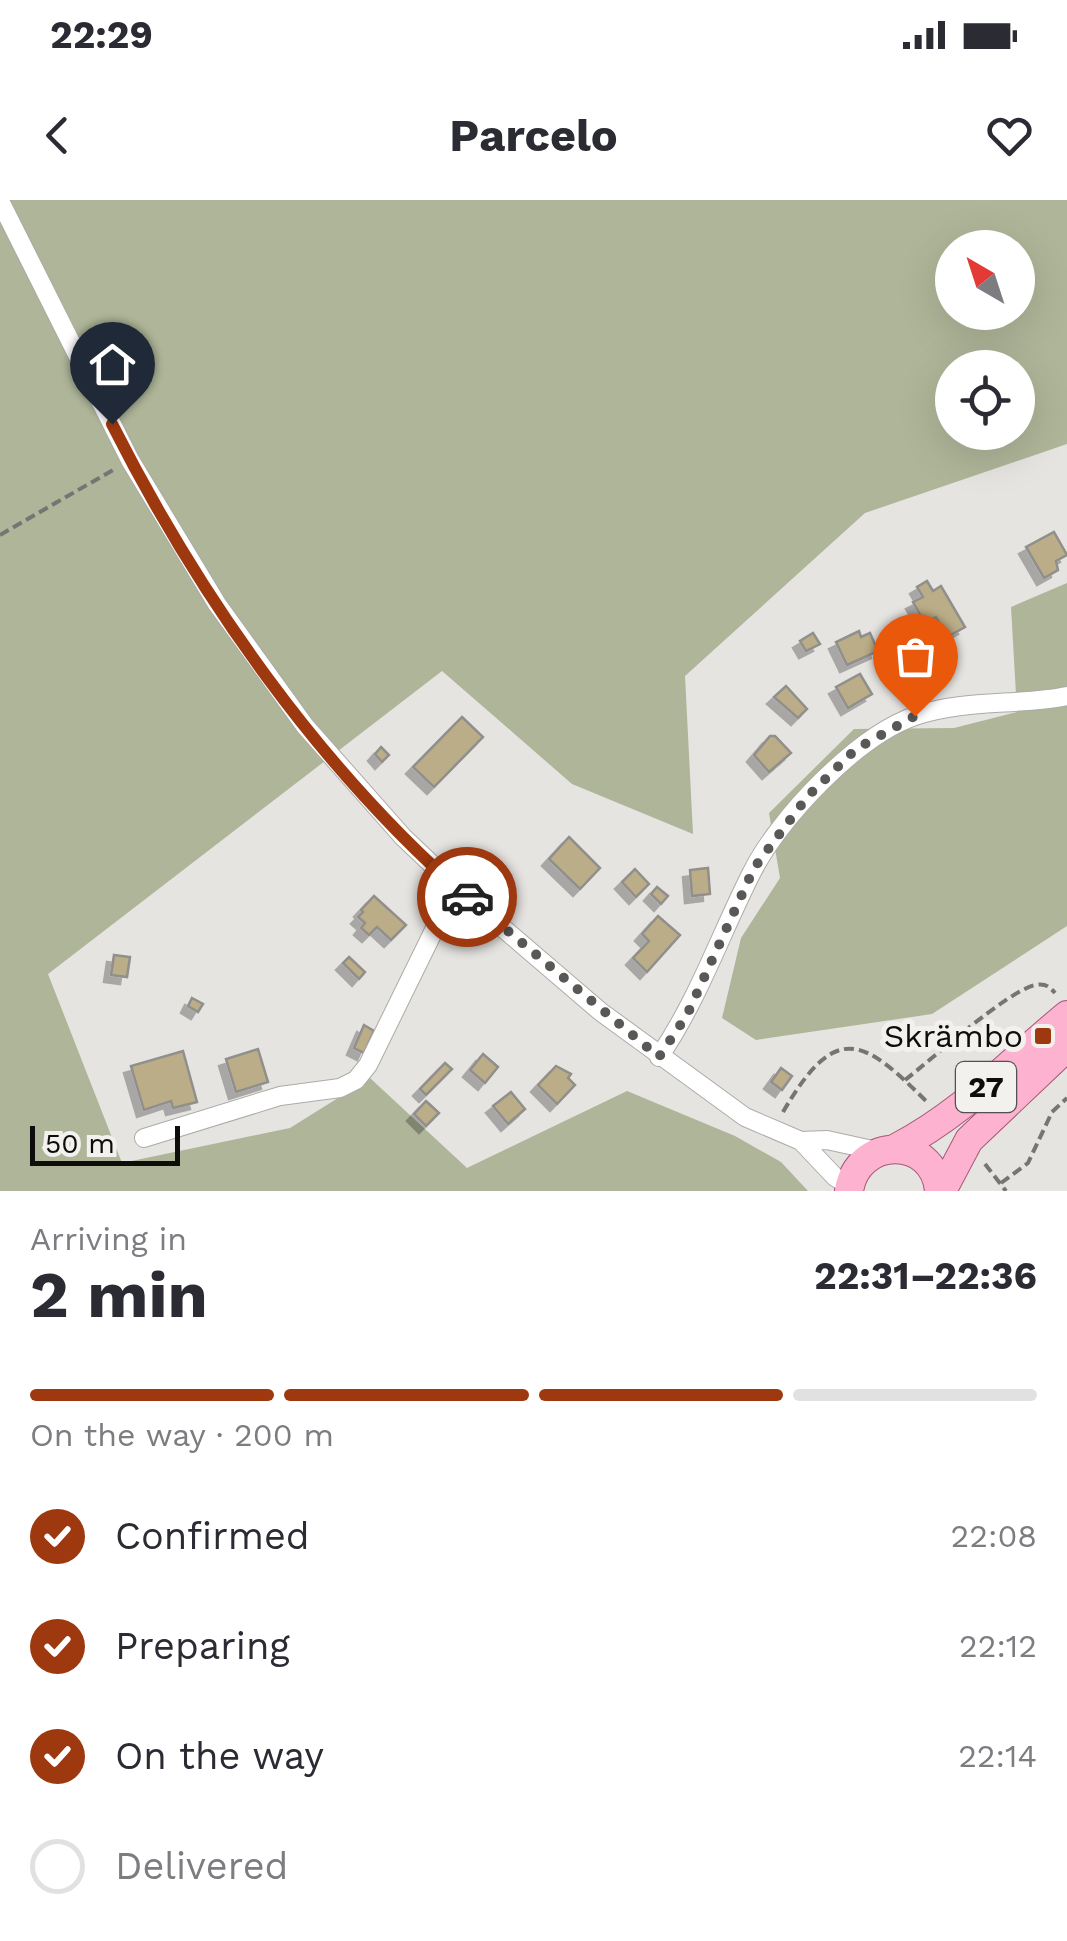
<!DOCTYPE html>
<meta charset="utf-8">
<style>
body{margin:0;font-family:"Work Sans",sans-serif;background:#f7f7f7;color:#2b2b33;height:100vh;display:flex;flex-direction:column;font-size:38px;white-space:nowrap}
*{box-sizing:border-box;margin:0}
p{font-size:32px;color:#7c7c81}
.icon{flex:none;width:55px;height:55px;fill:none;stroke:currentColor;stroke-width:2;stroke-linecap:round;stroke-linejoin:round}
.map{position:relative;height:991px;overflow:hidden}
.details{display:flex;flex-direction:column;background:#fff;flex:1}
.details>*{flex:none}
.needle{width:65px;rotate:321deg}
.buttons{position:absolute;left:935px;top:30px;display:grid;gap:20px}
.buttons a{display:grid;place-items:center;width:100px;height:100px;border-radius:50%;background:#fff;box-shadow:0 10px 40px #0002;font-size:50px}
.scale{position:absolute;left:30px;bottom:25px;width:150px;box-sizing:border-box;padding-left:10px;border:5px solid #0d0d0c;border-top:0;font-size:28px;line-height:35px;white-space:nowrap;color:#0d0d0c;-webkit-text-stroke:8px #f2f1ee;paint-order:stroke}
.pin{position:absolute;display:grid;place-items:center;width:85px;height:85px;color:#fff;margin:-102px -42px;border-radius:50% 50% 50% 0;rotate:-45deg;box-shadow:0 0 10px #0007}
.pin .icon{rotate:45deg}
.courier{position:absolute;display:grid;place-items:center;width:100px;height:100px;margin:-50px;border:8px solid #9e380e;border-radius:50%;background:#fff;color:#222;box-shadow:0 2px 12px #0007}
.headline em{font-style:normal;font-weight:700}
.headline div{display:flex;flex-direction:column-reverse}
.headline{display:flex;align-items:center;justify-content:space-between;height:170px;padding:0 30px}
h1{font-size:65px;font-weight:700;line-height:75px}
.bar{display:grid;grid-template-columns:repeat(4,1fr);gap:15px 10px;align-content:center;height:120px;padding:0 30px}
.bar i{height:12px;border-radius:8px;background:#e1e1e2}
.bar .on{background:#9e380e}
.bar p{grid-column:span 4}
ol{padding:0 30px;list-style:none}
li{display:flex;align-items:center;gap:30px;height:110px}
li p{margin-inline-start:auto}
li .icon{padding:10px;border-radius:50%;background:#9e380e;color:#fff;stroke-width:4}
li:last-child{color:#7c7c81}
li i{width:55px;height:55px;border:5px solid #e1e1e2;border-radius:50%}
.status{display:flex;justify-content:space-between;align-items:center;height:70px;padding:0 50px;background:#fff;direction:ltr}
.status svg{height:28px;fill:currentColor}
header{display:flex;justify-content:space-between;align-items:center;height:130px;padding:0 30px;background:#fff;font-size:45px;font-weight:700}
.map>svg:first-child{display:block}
</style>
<div class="status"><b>22:29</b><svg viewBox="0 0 49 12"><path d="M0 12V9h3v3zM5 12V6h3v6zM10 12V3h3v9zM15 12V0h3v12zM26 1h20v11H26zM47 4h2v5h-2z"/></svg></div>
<header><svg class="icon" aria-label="back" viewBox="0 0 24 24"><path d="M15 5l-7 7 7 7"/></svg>Parcelo<svg class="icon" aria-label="heart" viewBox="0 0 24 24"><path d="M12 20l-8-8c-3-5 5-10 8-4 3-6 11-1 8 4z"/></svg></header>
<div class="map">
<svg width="1067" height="991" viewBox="0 0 1067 991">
<defs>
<filter id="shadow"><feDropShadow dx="-7" dy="7" stdDeviation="0" flood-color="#0004"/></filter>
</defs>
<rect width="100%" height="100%" fill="#e5e4e1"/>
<g fill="#aeb598" fill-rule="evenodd">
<path d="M0,0H1067V244L865,313L685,476L693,634L572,584L442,471L48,774L122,963L290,928L370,878L467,968L627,891L735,936L781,962L808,991H0ZM952,48H1018V112H952ZM952,168H1018V232H952Z"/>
<path d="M1067,383V726L932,814L756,840L722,818L741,738L780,678L769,613L854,529L954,528L1017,512L1011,407Z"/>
</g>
<g fill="#bbad87" stroke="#908f8c" stroke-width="2.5" filter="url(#shadow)">
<path d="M1054,332L1067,355L1056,361L1058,370L1044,378L1026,347Z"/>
<path d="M927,381L933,391L941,386L965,427L947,437L936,417L925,423L913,402L923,397L917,387Z"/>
<path d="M859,431L861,437L870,433L878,451L847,465L836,442Z"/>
<path d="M813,433L820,444L806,451L800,441Z"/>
<path d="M860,474L872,494L848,508L836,487Z"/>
<path d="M786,486L807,509L798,518L774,497Z"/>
<path d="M462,517L483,537L434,587L413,567Z"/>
<path d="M770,536H775L791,553L769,572L754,555Z"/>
<path d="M381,547L389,555L382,562L375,554Z"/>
<path d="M569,637L600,668L580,689L549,659Z"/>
<path d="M708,668L710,694L692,696L690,670Z"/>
<path d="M635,669L649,684L636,697L622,682Z"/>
<path d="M657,687L668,696L661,704L651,694Z"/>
<path d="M374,696L406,725L391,740L377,727L369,735L361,728L365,723L358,717L363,712L361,710Z"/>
<path d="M658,716L680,735L647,772L633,758L649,741L642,734Z"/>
<path d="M114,755L130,757L127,777L111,775Z"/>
<path d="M349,757L365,772L359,779L343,763Z"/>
<path d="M192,798L203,804L198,812L188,806Z"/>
<path d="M364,825L374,831L364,853L354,848Z"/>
<path d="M258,849L268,882L236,892L226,859Z"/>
<path d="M183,851L197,902L173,908L171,901L144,910L131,866Z"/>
<path d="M483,854L498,867L485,883L470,870Z"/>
<path d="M445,863L452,869L426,895L420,889Z"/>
<path d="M556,866L571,874L568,878L575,885L557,904L538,885Z"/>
<path d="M781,868L792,876L782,890L771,882Z"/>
<path d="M511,892L525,909L508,924L493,906Z"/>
<path d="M426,901L439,913L426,926L414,914Z"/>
</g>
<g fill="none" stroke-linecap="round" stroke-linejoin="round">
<defs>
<g id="street">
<path d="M0,1L130,260L217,404L305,526L403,637L462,693L601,812L745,917L801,941L835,977L850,986"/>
<path d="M659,857C699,798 720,735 752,672C779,618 857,536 915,516C964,499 1018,506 1067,496"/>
<path d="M144,938L280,896L340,888L356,880L368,865L443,712L462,693"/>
<path d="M801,941L827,940L877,951"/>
</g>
<g id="primary">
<path d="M896,948C962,914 1010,862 1067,815"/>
<path d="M849,991C857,936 934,935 939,991"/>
<path d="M942,991L969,940L1067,847"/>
</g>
</defs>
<use href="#street" stroke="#acaba8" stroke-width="20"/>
<use href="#primary" stroke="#a85777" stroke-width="30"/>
<g stroke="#767573" stroke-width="4" stroke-dasharray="10 5" stroke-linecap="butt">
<path d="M0,335L113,270"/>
<path d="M905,880C932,859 1006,792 1035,785C1045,783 1049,786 1055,793"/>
<path d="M783,912C837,819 864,839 929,904"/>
<path d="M985,964L1006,991"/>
<path d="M1001,983L1028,963L1052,912L1067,898"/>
</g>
<use href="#street" stroke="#fff" stroke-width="18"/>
<use href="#primary" stroke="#fdb2d0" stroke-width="28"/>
</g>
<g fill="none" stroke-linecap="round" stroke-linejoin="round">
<path stroke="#595857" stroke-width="10" stroke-dasharray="0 18" d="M467,697L659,857L687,815L754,668L808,596L856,549L915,516"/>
<path stroke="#9e380e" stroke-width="12" d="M112,224C200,398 320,569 467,697"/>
</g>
<rect fill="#9e380e" stroke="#f2f1ee" stroke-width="4" x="1033" y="826" width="20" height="20" rx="5"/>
<g text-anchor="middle" stroke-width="10" stroke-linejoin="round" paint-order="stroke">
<rect fill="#f2f1ee" stroke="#525150" stroke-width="2.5" x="956" y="862" width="60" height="50" rx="8"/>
<g font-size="30" font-weight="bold" fill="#0d0d0c">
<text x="986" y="897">27</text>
</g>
<g font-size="32" fill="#0d0d0c" stroke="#f2f1ee" text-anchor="end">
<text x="1023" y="847">Skrämbo</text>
</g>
</g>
</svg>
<div class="buttons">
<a><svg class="needle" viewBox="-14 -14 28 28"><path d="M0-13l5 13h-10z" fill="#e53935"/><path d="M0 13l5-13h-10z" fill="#7c7c81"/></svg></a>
<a><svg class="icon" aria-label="locate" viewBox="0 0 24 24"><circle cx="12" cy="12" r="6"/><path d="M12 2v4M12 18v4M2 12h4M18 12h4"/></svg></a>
</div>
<div class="scale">50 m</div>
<div class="pin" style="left:915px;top:516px;background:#ea580c"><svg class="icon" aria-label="bag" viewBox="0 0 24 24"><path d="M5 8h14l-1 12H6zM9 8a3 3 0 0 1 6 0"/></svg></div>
<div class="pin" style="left:112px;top:224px;background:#1f2937"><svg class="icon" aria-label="home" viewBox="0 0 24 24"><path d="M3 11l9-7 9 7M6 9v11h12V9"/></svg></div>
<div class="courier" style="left:467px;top:697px"><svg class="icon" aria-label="car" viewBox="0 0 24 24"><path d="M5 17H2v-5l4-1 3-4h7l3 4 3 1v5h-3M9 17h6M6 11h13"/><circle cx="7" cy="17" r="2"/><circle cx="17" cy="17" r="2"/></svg></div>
</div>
<section class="details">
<div class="headline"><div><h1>2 min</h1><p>Arriving in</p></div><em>22:31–22:36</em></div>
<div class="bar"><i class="on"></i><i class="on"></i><i class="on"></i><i></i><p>On the way · 200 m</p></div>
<ol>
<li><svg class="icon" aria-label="check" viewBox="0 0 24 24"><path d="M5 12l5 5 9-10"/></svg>Confirmed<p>22:08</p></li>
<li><svg class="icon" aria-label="check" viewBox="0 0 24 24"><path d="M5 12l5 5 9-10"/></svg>Preparing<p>22:12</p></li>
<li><svg class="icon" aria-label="check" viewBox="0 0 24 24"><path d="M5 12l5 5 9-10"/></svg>On the way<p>22:14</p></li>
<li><i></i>Delivered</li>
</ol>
</section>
